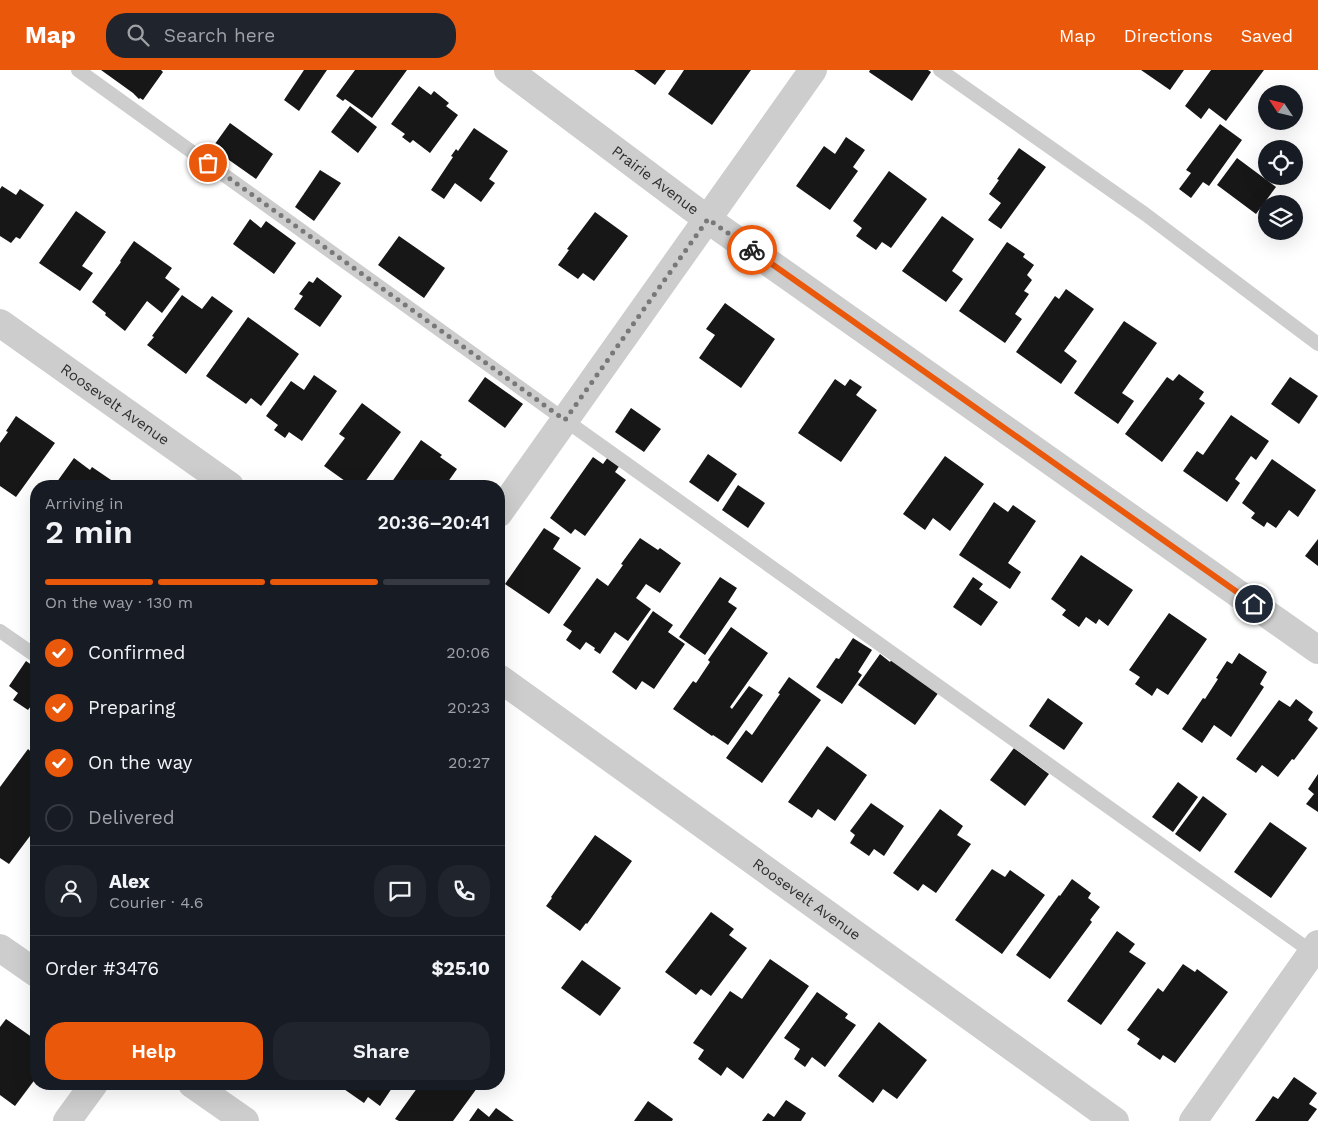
<!DOCTYPE html>
<meta charset="utf-8">
<style>
body{margin:0;font-family:"Work Sans",sans-serif;background:#20242c;color:#f1f3f6;height:100vh;display:flex;flex-direction:column;font-size:19px;white-space:nowrap}
*{box-sizing:border-box;margin:0}
p{font-size:16px;color:#9ea1a6}
.icon{flex:none;width:28px;height:28px;fill:none;stroke:currentColor;stroke-width:2;stroke-linecap:round;stroke-linejoin:round}
.map{position:relative;flex:1;overflow:hidden}
.details{position:absolute;left:30px;top:410px;width:475px;height:610px;display:flex;flex-direction:column;background:#171b24;border-radius:20px;box-shadow:0 5px 20px #0002}
.details>*{flex:none}
.needle{width:32px;rotate:305deg}
.fabs{position:absolute;left:1258px;top:15px;display:grid;gap:10px}
.fabs a{display:grid;place-items:center;width:45px;height:45px;border-radius:50%;background:#171b24;box-shadow:0 5px 20px #0002;font-size:25px}
.pin{position:absolute;display:grid;place-items:center;width:42px;height:42px;color:#fff;margin:-21px;border:2px solid #fff;border-radius:50%;box-shadow:0 1px 5px #0007}
.courier{position:absolute;display:grid;place-items:center;width:50px;height:50px;margin:-25px;border:4px solid #ea580c;border-radius:50%;background:#fff;color:#222;box-shadow:0 1px 6px #0007}
.headline em{font-style:normal;font-weight:600}
.headline div{display:flex;flex-direction:column-reverse}
.headline{display:flex;align-items:center;justify-content:space-between;height:85px;padding:0 15px}
h1{font-size:32px;font-weight:600;line-height:38px}
.bar{display:grid;grid-template-columns:repeat(4,1fr);gap:8px 5px;align-content:center;height:60px;padding:0 15px}
.bar i{height:6px;border-radius:4px;background:#363941}
.bar .active{background:#ea580c}
.bar p{grid-column:span 4}
.line{display:flex;align-items:center;gap:12px;padding:0 15px;border-top:1px solid #363941}
.line div{flex:1}
.round{display:grid;place-items:center;flex:none;width:52px;height:52px;border-radius:20px;background:#20242c}
ol{padding:0 15px;list-style:none}
li{display:flex;align-items:center;gap:15px;height:55px}
li p{margin-inline-start:auto}
li .icon{padding:5px;border-radius:50%;background:#ea580c;color:#fff;stroke-width:4}
li:last-child{color:#9ea1a6}
li i{width:28px;height:28px;border:2px solid #363941;border-radius:50%}
.primary-button{display:flex;gap:10px;margin-top:auto;padding:10px 15px}
.primary-button a{flex:1;height:58px;border-radius:20px;background:#ea580c;color:#fff;font-size:20px;font-weight:600;line-height:58px;text-align:center}
.primary-button a+a{background:#20242c;color:#f1f3f6}
header{display:flex;align-items:center;gap:30px;box-sizing:border-box;height:70px;padding:0 25px;background:#ea580c;color:#fff}
header strong{font-size:24px}
nav{display:flex;gap:28px;margin-inline-start:auto;font-size:18px}
.search{width:350px;height:45px;background:#20242c;display:flex;align-items:center;gap:12px;box-sizing:border-box;padding:0 18px;border-radius:20px;color:#9ea1a6;font-size:19px}
.map>svg:first-child{display:block}
</style>
<header>
<strong>Map</strong>
<div class="search"><svg class="icon" aria-label="search" viewBox="0 0 24 24"><circle cx="10" cy="10" r="6"/><path d="M15 15l6 6"/></svg>Search here</div>
<nav><a>Map</a><a>Directions</a><a>Saved</a></nav>
</header>
<div class="map">
<svg width="1318" height="1051" viewBox="0 0 1318 1051">
<rect width="100%" height="100%" fill="#fff"/>
<g fill="#171717">
<path d="M101,0H161L163,2L143,30L140,28L139,29L133,23Z"/>
<path d="M304,0H327L299,41L284,30Z"/>
<path d="M355,0H407L372,48L345,29L343,31L336,26Z"/>
<path d="M634,0H666L655,15Z"/>
<path d="M684,0H751L712,55L668,24Z"/>
<path d="M870,0H928L931,2L912,31L869,2Z"/>
<path d="M1141,0H1184L1170,20Z"/>
<path d="M1211,0H1264L1226,51L1209,38L1201,49L1185,36Z"/>
<path d="M419,16L431,25L434,21L449,33L446,36L458,45L430,83L413,70L410,73L402,67L405,64L391,54Z"/>
<path d="M350,36L377,57L358,83L331,62Z"/>
<path d="M230,53L273,84L256,109L212,78Z"/>
<path d="M1220,54L1242,70L1209,116L1203,112L1191,128L1179,119L1191,103L1186,100Z"/>
<path d="M474,58L508,81L489,109L495,113L481,132L455,113L444,129L431,120L453,87L451,86L456,79L458,81Z"/>
<path d="M846,67L865,80L853,97L858,101L830,140L796,116L824,76L835,84Z"/>
<path d="M1019,78L1046,97L1001,159L988,150L1001,133L989,124L999,110L997,109Z"/>
<path d="M1237,88L1276,117L1256,144L1217,115Z"/>
<path d="M320,100L341,113L314,151L295,137Z"/>
<path d="M889,101L927,129L891,178L882,172L876,180L856,166L862,158L853,151Z"/>
<path d="M2,116L16,125L20,119L44,135L20,169L16,167L11,173L0,166V119Z"/>
<path d="M76,141L106,162L82,196L93,203L80,221L39,193Z"/>
<path d="M595,142L628,166L594,211L583,203L578,209L558,195L569,180L567,179Z"/>
<path d="M942,146L974,169L952,201L963,209L946,232L902,201Z"/>
<path d="M250,149L261,158L266,151L296,173L274,204L233,174Z"/>
<path d="M399,166L445,198L424,228L378,195Z"/>
<path d="M134,171L172,198L165,208L180,219L162,243L147,231L125,261L105,245L106,243L92,232L121,192L120,191Z"/>
<path d="M1007,172L1025,184L1023,187L1034,195L1027,205L1032,210L1024,221L1029,224L1015,244L1022,249L1005,273L959,241Z"/>
<path d="M317,207L342,226L320,257L294,239L303,226L299,224L309,211L313,213Z"/>
<path d="M1066,219L1094,239L1064,281L1077,291L1061,314L1016,282L1055,226L1059,229Z"/>
<path d="M182,225L202,239L212,226L233,241L186,304L147,275L154,267L152,266Z"/>
<path d="M725,233L775,269L741,318L699,288L715,265L706,259Z"/>
<path d="M248,247L299,284L261,336L251,328L246,334L206,306Z"/>
<path d="M1124,251L1157,273L1122,323L1134,331L1118,354L1074,323Z"/>
<path d="M1179,304L1204,322L1199,329L1205,333L1162,392L1125,364L1167,307L1173,311Z"/>
<path d="M314,305L337,321L302,371L289,362L285,368L274,360L278,355L266,346L291,311L304,320Z"/>
<path d="M485,307L523,334L505,358L468,331Z"/>
<path d="M1290,307L1318,326L1299,354L1271,334Z"/>
<path d="M835,309L845,316L850,309L862,317L856,325L877,340L841,392L798,363Z"/>
<path d="M362,333L401,362L362,416H352L324,396L345,368L339,364Z"/>
<path d="M631,338L661,359L644,382L615,362Z"/>
<path d="M1231,345L1269,371L1256,390L1251,386L1235,409L1240,413L1227,432L1183,401L1197,381L1203,385Z"/>
<path d="M16,346L55,373L16,427L0,416V373L8,362L6,361Z"/>
<path d="M421,370L442,385L440,387L457,399L445,416H389Z"/>
<path d="M708,384L737,404L718,432L689,412Z"/>
<path d="M945,386L984,414L950,461L933,448L925,460L903,444Z"/>
<path d="M593,387L603,394L608,387L620,395L615,402L626,410L585,466L575,459L571,464L550,448Z"/>
<path d="M74,388L90,400L92,397L114,412L111,416H54Z"/>
<path d="M1272,389L1316,420L1298,447L1289,440L1276,458L1267,452L1264,457L1251,448L1255,443L1242,433Z"/>
<path d="M738,415L765,433L748,458L722,440Z"/>
<path d="M994,432L1008,442L1013,435L1036,451L1008,493L1021,502L1010,519L959,485Z"/>
<path d="M544,458L560,468L553,479L581,498L549,544L505,514Z"/>
<path d="M640,468L658,480L660,478L681,493L660,523L646,514L636,528L651,539L628,571L615,562L600,584L594,580L595,578L586,572L580,580L566,570L572,561L563,555L597,508L608,516L623,495L621,494Z"/>
<path d="M1318,469V496L1305,486Z"/>
<path d="M1081,485L1133,520L1108,556L1099,549L1096,554L1086,547L1079,557L1062,545L1066,540L1051,529Z"/>
<path d="M720,507L737,518L728,532L737,538L705,585L679,567Z"/>
<path d="M973,507L983,514L979,519L998,532L981,556L953,537Z"/>
<path d="M653,541L673,555L668,562L685,574L654,619L642,611L636,620L612,602Z"/>
<path d="M1169,543L1207,569L1168,625L1157,618L1152,626L1135,614L1140,607L1129,600Z"/>
<path d="M731,557L768,583L730,637L732,639L749,616L763,625L728,675L713,665L712,666L673,639L693,611L696,613L710,592L708,590Z"/>
<path d="M853,568L872,580L858,602L862,605L842,634L816,617L836,588L839,589Z"/>
<path d="M1239,583L1267,602L1260,614L1264,617L1231,667L1214,655L1202,673L1182,659L1203,628L1205,629L1218,609L1216,608L1227,591L1232,594Z"/>
<path d="M880,584L890,592L892,589L939,622L915,655L858,615Z"/>
<path d="M26,591L36,598V640L31,636L28,640L13,630L18,623L9,616Z"/>
<path d="M789,607L821,630L762,713L726,688L746,660L752,665L780,624L778,623Z"/>
<path d="M1048,628L1083,653L1064,680L1029,656Z"/>
<path d="M1296,629L1313,642L1308,650L1318,658L1294,690L1292,689L1278,707L1262,695L1256,703L1236,689L1279,630L1290,637Z"/>
<path d="M827,676L867,705L835,751L818,739L812,748L788,732Z"/>
<path d="M1014,678L1049,704L1025,736L990,710Z"/>
<path d="M28,679L36,686V758L9,794L0,788V717Z"/>
<path d="M1318,704V742L1306,734L1314,724L1308,719Z"/>
<path d="M1178,712L1198,727L1173,762L1152,747Z"/>
<path d="M1203,726L1227,744L1200,782L1175,764Z"/>
<path d="M871,733L904,756L884,786L874,779L869,786L850,773L855,765L850,761Z"/>
<path d="M940,739L963,756L957,765L971,774L936,823L923,814L918,821L893,803Z"/>
<path d="M1270,752L1307,778L1271,828L1234,802Z"/>
<path d="M595,765L632,791L587,854L586,853L580,861L546,836L552,828L551,827Z"/>
<path d="M992,799L1005,807L1010,800L1045,825L1002,884L955,850Z"/>
<path d="M1072,809L1091,823L1088,828L1100,837L1090,850L1092,852L1050,909L1016,885L1059,825L1060,826Z"/>
<path d="M711,842L734,859L729,865L747,878L711,926L701,919L696,925L665,902Z"/>
<path d="M1117,861L1135,874L1129,882L1146,893L1101,955L1067,931Z"/>
<path d="M770,889L809,916L743,1009L727,997L721,1006L698,989L704,980L693,973L730,921L742,929Z"/>
<path d="M582,890L621,918L600,946L561,918Z"/>
<path d="M1183,894L1195,902L1197,899L1228,922L1175,993L1163,985L1160,990L1137,974L1140,969L1127,960L1158,918L1163,922Z"/>
<path d="M817,922L848,944L845,948L856,955L825,997L812,987L805,997L794,989L800,979L784,968Z"/>
<path d="M6,949L36,970V1008L15,1036L0,1025V957Z"/>
<path d="M879,952L927,990L897,1029L883,1019L873,1033L838,1006Z"/>
<path d="M1294,1007L1317,1023L1309,1034L1317,1039L1308,1051H1255L1273,1026L1278,1029Z"/>
<path d="M342,1014H390L389,1015L392,1018L380,1036L368,1027L364,1033L341,1017Z"/>
<path d="M420,1014H429L438,1020L442,1014H480L453,1051H399L395,1049Z"/>
<path d="M786,1030L806,1043L801,1051H762L768,1043L774,1047Z"/>
<path d="M648,1031L673,1049L672,1051H634Z"/>
<path d="M478,1038L489,1047L496,1038L514,1051H469Z"/>
</g>
<g fill="none" stroke-linecap="round" stroke-linejoin="round">
<g stroke="#cdcdcd" stroke-width="14">
<path d="M78,0L565,350L1312,882"/>
<path d="M940,0L1145,144L1318,274"/>
<path d="M0,561L36,586"/>
</g>
<g stroke="#cdcdcd" stroke-width="28">
<path id="s1" d="M508,0L707,149L1318,580"/>
<path id="s2" d="M0,253L230,416"/>
<path d="M499,443L813,0"/>
<path id="s3" d="M499,608L1115,1051"/>
<path d="M67,1051L94,1014"/>
<path d="M1193,1051L1318,874"/>
</g>
<g stroke="#cdcdcd" stroke-width="28">
<path d="M0,878L36,903"/>
<path d="M192,1014L245,1051"/>
</g>
</g>
<g fill="none" stroke-linecap="round" stroke-linejoin="round">
<path stroke="#787878" stroke-width="5" stroke-dasharray="0 9" d="M208,93L565,350L708,149L752,180"/>
<path stroke="#ea580c" stroke-width="6" d="M752,180L1254,534"/>
</g>
<g text-anchor="middle" stroke-width="5" stroke-linejoin="round" paint-order="stroke">
<g font-size="15" fill="#303030" stroke="#fff">
<text dy="5" stroke="none"><textPath href="#s1" startOffset="184">Prairie Avenue</textPath></text>
<text dy="5" stroke="none"><textPath href="#s2" startOffset="141">Roosevelt Avenue</textPath></text>
<text dy="5" stroke="none"><textPath href="#s3" startOffset="379">Roosevelt Avenue</textPath></text>
</g>
</g>
</svg>
<div class="fabs">
<a><svg class="needle" viewBox="-14 -14 28 28"><path d="M0-13l5 13h-10z" fill="#e53935"/><path d="M0 13l5-13h-10z" fill="#9ea1a6"/></svg></a>
<a><svg class="icon" aria-label="locate" viewBox="0 0 24 24"><circle cx="12" cy="12" r="6"/><path d="M12 2v4M12 18v4M2 12h4M18 12h4"/></svg></a>
<a><svg class="icon" aria-label="layers" viewBox="0 0 24 24"><path d="M12 4l9 5-9 5-9-5zM3 14l9 5 9-5"/></svg></a>
</div>
<div class="pin" style="left:208px;top:93px;background:#ea580c"><svg class="icon" aria-label="bag" viewBox="0 0 24 24"><path d="M5 8h14l-1 12H6zM9 8a3 3 0 0 1 6 0"/></svg></div>
<div class="pin" style="left:1254px;top:534px;background:#1f2937"><svg class="icon" aria-label="home" viewBox="0 0 24 24"><path d="M3 11l9-7 9 7M6 9v11h12V9"/></svg></div>
<div class="courier" style="left:752px;top:180px"><svg class="icon" aria-label="bike" viewBox="0 0 24 24"><circle cx="6" cy="16" r="4"/><circle cx="18" cy="16" r="4"/><path d="M6 16l4-8h5l3 8M10 8l3 8H6M13 5h3"/></svg></div>
<section class="details">
<div class="headline"><div><h1>2 min</h1><p>Arriving in</p></div><em>20:36–20:41</em></div>
<div class="bar"><i class="active"></i><i class="active"></i><i class="active"></i><i></i><p>On the way · 130 m</p></div>
<ol>
<li><svg class="icon" aria-label="check" viewBox="0 0 24 24"><path d="M5 12l5 5 9-10"/></svg>Confirmed<p>20:06</p></li>
<li><svg class="icon" aria-label="check" viewBox="0 0 24 24"><path d="M5 12l5 5 9-10"/></svg>Preparing<p>20:23</p></li>
<li><svg class="icon" aria-label="check" viewBox="0 0 24 24"><path d="M5 12l5 5 9-10"/></svg>On the way<p>20:27</p></li>
<li><i></i>Delivered</li>
</ol>
<div class="line" style="height:90px"><a class="round"><svg class="icon" aria-label="person" viewBox="0 0 24 24"><circle cx="12" cy="8" r="4"/><path d="M4 21q1-7 8-7t8 7"/></svg></a><div><b>Alex</b><p>Courier · 4.6</p></div><a class="round"><svg class="icon" aria-label="chat" viewBox="0 0 24 24"><path d="M4 5h16v11H9l-5 4z"/></svg></a><a class="round"><svg class="icon" aria-label="phone" viewBox="0 0 24 24"><path d="M5 4h4l2 5-3 2q2 4 5 5l2-3 5 2v4C11 20 4 13 5 4z"/></svg></a></div>
<div class="line" style="height:65px"><div>Order #3476</div><b>$25.10</b></div>
<div class="primary-button"><a>Help</a><a>Share</a></div>
</section>
</div>
